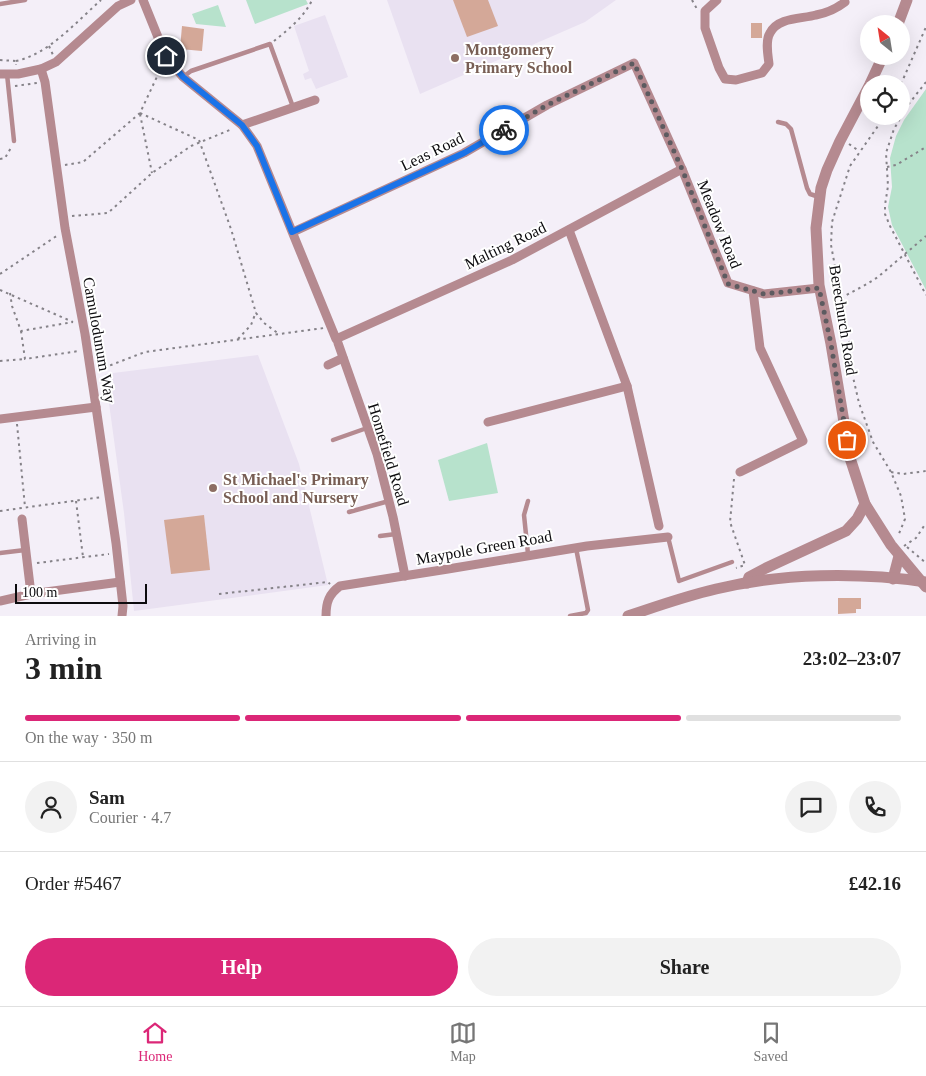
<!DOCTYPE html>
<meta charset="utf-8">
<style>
body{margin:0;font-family:"Times New Roman",serif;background:#f2f2f2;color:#222;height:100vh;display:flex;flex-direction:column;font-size:19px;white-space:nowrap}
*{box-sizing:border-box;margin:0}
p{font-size:16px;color:#767676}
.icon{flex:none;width:28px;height:28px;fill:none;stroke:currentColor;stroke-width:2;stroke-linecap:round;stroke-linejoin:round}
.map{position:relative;height:616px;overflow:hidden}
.drawer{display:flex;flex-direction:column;background:#fff;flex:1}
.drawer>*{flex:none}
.needle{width:32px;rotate:330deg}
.controls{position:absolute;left:860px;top:15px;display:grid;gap:10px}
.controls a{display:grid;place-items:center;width:50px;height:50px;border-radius:50%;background:#fff;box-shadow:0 5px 20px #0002;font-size:25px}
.scale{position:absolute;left:15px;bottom:12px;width:132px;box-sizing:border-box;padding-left:5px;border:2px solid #0c0b0e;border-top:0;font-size:14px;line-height:18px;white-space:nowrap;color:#0c0b0e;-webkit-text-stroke:4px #fff;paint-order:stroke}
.pin{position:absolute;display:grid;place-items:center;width:42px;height:42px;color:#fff;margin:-21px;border:2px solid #fff;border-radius:50%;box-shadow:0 1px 5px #0007}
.courier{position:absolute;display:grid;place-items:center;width:50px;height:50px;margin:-25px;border:4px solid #1a73e8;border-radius:50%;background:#fff;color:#222;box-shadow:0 1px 6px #0007}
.summary em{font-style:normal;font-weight:700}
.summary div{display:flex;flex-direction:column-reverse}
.summary{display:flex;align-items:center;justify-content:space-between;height:85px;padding:0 25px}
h1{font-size:32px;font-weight:700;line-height:38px}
.bar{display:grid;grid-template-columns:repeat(4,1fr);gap:8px 5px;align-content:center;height:60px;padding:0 25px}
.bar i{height:6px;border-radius:4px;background:#e0e0e0}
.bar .on{background:#db2777}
.bar p{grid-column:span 4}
.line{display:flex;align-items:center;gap:12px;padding:0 25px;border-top:1px solid #e0e0e0}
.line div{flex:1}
.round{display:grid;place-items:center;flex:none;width:52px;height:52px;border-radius:26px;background:#f2f2f2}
.action{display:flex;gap:10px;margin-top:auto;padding:10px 25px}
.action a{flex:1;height:58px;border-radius:30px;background:#db2777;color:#fff;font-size:20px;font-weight:700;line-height:58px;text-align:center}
.action a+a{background:#f2f2f2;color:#222}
.tab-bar{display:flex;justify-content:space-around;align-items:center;height:70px;border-top:1px solid #e0e0e0;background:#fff;font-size:14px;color:#767676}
.tab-bar a{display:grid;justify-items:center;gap:2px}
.tab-bar .on{color:#db2777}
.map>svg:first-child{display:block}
</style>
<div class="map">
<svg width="926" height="616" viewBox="0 0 926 616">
<rect width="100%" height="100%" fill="#f4eff8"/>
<g fill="#e9e1f1">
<path d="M387,0H616L585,22L420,94Z"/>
<path d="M325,15L348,77L316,89L311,78L305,80L303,74L309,71L294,26Z"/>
<path d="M258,355L299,464L328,585L134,611L124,513L105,374Z"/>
</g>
<g fill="#b7e2cc">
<path d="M246,0H306L308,4L255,24Z"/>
<path d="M218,5L226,27L196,24L192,14Z"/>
<path d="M926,89V290L892,225L888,207L892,187L890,158L896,136L904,120Z"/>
<path d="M487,443L498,493L449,501L438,460Z"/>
</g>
<g fill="#d4a898">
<path d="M453,0H488L498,26L467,37Z"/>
<rect x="751" y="23" width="11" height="15"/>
<path d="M182,26L204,29L202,51L180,49Z"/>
<path d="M204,515L210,570L171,574L164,520Z"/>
<path d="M838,598H861V609H856V613L838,614Z"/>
</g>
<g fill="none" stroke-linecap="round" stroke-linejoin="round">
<g stroke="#858288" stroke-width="2" stroke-dasharray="2.5 4" stroke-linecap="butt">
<path d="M692,0L697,9"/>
<path d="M274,41C288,30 305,16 312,0"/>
<path d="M49,46L53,55"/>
<path d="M0,60L16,61V65"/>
<path d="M16,61C49,54 76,22 101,0"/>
<path d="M883,81L889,84"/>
<path d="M926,82L908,105L894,129L886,153L888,186L885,205V214L890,226L926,295"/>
<path d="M901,84L926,27"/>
<path d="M15,86L37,83"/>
<path d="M140,113L199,140L231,229L256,313L264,323L279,334"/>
<path d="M140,114L152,173"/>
<path d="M885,116L850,166L832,222L831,245L849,341L853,377L859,403L873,442L891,472L901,496L905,519L898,536"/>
<path d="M849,144L859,151"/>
<path d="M0,159L5,158L12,146"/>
<path d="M65,165L83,162L140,113L162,66"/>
<path d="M887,167L896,165L926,147"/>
<path d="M72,216L108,213L152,173L191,146L232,129"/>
<path d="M0,274L58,235"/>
<path d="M0,290L73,322"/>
<path d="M10,293L12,306L21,331L73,322"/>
<path d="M841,298L867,284L878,277L926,236"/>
<path d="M21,331L25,359L79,351"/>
<path d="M238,339L251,325L256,312"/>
<path d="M0,361L25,359"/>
<path d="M98,370L145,352L324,328"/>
<path d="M17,424L25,507"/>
<path d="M891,472L903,474L926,471"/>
<path d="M734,479L730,522L745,565L736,568"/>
<path d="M76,501L83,557"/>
<path d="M0,511L102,497"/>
<path d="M904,546L916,538L926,523"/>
<path d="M907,547L926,563"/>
<path d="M37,563L109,554"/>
<path d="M219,594L328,582L330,584"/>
</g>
<g stroke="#b58a90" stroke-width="4.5">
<path d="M0,4L25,0"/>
<path d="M7,74L14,141"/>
<path d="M183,77L191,71L270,44L293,107"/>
<path d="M778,122L786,124L791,129L807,188L810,194L819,197"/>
<path d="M333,440L367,428"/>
<path d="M528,501L524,515L528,554"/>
<path d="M349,512L389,501"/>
<path d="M380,536L396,534"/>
<path d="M668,537L679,581L732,562"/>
<path d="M0,553L25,550"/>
<path d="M570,616L586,613L588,610L576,548"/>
</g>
<g stroke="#b58a90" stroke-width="9">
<path d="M143,0L166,57L183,77L242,125L257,146L336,339L512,260L682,169"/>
<path d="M717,0L705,11V28L719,68L725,79L736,80L762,73L769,64C768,55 765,41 770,33C778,17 802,19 816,15C827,13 836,9 845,2L844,0"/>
<path d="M41,69L45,82L65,228L85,334L96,407L116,543L123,606L122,616"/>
<path d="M0,74H18L41,69L56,62L118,6L131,0"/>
<path d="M242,125L315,100"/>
<path d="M569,230L627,386L659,526"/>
<path d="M293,232L464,153L547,105L634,63L682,169L728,283L764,294L819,288"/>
<path d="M338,343L377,454L393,517L405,576"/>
<path d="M328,365L343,358"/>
<path d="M0,419L96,407"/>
<path d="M488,422L627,386"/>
<path d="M740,472L803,441L760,348L753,291"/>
<path d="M22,519L31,594"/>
<path d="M0,601L31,594L120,582"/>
<path d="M326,616C326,602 329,594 340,586L448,569L587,546L668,537"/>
</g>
<g stroke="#b58a90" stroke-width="11">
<path d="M898,24L907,0"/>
<path d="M870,84L883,56"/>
<path d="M869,86L840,141L827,170L821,188L816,228L819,285L831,344L850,458L865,504L891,545L926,587"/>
<path d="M893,579L899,556"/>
<path d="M747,583L749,577L766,568L846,531L857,519L865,504"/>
<path d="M628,616C657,606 686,596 716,589C782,573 859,572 926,582"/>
</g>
</g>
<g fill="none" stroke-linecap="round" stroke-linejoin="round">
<path stroke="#5d5b60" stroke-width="5" stroke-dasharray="0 9" d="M504,130L547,105L634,63L682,169L728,284L764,294L819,288L831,344L847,440"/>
<path stroke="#1a73e8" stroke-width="6" d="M166,56L183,77L242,125L257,146L292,232L464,153L504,130"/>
</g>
<g fill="#8d6e63" stroke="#fff" stroke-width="2">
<circle cx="455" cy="58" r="5"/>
<circle cx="213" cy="488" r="5"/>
</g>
<g text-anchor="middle" stroke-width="4" stroke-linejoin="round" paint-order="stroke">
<g font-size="16" font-weight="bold" fill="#785e54" stroke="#fff" text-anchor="start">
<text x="465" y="55">Montgomery<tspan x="465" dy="18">Primary School</tspan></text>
<text x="223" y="485">St Michael's Primary<tspan x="223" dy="18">School and Nursery</tspan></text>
</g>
<g font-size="16" fill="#0c0b0e" stroke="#fff">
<text transform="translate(432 151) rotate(-26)" y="6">Leas Road</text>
<text transform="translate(720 224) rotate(68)" y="6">Meadow Road</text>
<text transform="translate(505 245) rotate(-26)" y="6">Malting Road</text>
<text transform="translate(844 320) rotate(81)" y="6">Berechurch Road</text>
<text transform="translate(100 340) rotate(80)" y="6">Camulodunum Way</text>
<text transform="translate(389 454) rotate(73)" y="6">Homefield Road</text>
<text transform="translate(484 547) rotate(-10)" y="6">Maypole Green Road</text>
</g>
</g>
</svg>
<div class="controls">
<a><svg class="needle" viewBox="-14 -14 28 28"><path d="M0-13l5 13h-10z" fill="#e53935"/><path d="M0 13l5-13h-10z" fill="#767676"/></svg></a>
<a><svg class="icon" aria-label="locate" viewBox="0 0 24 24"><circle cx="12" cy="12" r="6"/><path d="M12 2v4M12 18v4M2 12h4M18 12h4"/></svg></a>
</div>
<div class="scale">100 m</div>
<div class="pin" style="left:847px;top:440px;background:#ea580c"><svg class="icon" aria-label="bag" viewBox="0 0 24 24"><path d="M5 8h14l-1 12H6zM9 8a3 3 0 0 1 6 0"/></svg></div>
<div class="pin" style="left:166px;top:56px;background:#1f2937"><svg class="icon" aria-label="home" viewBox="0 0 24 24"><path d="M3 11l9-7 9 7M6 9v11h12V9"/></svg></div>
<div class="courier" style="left:504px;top:130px"><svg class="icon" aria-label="bike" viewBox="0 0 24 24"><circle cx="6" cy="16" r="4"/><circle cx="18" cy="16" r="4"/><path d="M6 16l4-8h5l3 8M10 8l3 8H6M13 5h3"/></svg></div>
</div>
<section class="drawer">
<div class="summary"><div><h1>3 min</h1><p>Arriving in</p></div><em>23:02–23:07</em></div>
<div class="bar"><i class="on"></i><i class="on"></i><i class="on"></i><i></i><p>On the way · 350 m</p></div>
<div class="line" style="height:90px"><a class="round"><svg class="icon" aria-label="person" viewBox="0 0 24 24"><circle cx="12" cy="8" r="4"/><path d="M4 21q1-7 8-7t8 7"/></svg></a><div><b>Sam</b><p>Courier · 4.7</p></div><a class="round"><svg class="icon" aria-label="chat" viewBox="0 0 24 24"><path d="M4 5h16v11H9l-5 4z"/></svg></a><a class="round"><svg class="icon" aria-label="phone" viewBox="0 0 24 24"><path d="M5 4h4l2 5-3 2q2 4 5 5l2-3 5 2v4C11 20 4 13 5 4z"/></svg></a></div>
<div class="line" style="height:65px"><div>Order #5467</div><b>£42.16</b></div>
<div class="action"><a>Help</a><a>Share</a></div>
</section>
<nav class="tab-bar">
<a class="on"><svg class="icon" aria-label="home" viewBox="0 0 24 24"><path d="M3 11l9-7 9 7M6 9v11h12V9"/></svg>Home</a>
<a><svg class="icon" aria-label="map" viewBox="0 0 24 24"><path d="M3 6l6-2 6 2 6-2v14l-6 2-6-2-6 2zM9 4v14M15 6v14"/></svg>Map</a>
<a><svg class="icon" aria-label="saved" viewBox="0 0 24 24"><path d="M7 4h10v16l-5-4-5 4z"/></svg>Saved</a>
</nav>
